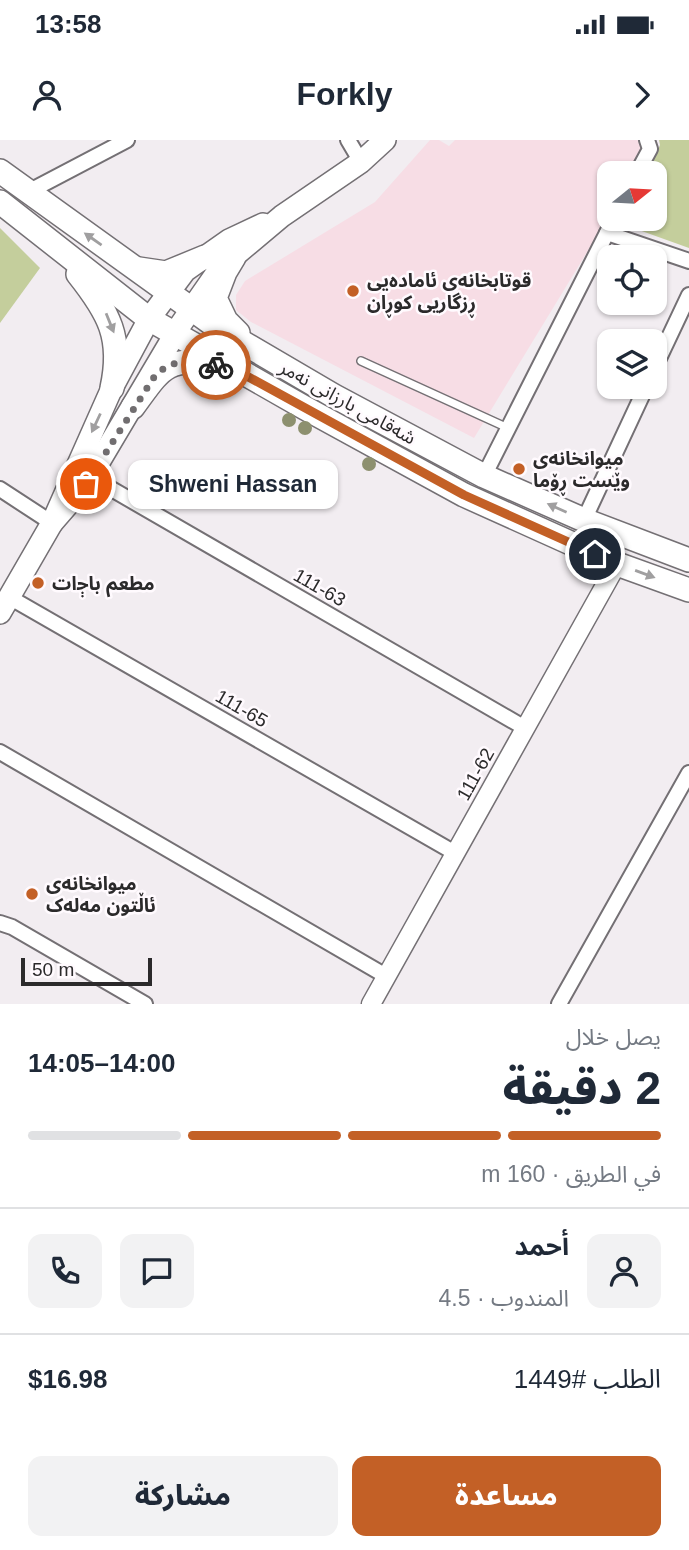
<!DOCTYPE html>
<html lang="ar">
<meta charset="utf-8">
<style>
body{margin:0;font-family:Helvetica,"Noto Sans Arabic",sans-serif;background:#f2f2f3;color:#1f2937;direction:rtl;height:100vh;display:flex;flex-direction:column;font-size:26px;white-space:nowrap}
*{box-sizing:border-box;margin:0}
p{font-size:23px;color:#747a83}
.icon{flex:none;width:38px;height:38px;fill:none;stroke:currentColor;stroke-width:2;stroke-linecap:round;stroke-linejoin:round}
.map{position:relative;height:864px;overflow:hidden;direction:ltr}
.sheet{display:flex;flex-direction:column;background:#fff;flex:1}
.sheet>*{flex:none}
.needle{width:46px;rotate:72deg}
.buttons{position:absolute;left:597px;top:21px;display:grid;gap:14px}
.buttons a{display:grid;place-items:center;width:70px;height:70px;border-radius:14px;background:#fff;box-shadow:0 2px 5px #0004;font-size:35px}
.scale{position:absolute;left:21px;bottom:18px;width:131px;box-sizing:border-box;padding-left:7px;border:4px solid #2b2a2b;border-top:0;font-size:19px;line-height:24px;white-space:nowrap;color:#2b2a2b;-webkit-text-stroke:5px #fffafe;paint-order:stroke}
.pin{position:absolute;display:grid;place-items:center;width:60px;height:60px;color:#fff;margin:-30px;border:4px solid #fff;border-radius:50%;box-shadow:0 2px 7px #0007}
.courier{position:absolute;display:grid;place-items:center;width:70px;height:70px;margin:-35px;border:5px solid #c36026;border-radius:50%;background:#fff;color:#222;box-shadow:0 2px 9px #0007}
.bubble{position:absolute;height:49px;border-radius:14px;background:#fff;box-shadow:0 2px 5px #0004;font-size:23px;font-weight:800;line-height:49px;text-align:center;direction:rtl}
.head em{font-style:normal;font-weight:800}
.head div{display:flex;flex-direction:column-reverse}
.head{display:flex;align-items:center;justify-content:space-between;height:119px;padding:0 28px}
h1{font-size:46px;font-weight:800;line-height:52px}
.bar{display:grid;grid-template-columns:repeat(4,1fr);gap:10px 7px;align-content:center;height:84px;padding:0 28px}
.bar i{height:9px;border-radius:5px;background:#e0e1e3}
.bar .on{background:#c36026}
.bar p{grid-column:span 4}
.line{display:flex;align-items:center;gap:18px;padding:0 28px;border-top:2px solid #e0e1e3}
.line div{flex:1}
.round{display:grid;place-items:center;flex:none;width:74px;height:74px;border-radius:14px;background:#f2f2f3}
.cta{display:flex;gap:14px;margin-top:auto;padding:14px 28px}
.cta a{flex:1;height:80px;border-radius:14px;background:#c36026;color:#fff;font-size:28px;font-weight:800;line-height:80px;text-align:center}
.cta a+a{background:#f2f2f3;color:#1f2937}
.status{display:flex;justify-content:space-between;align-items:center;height:49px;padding:0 35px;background:#fff;direction:ltr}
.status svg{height:19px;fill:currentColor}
header{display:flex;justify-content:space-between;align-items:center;height:91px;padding:0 28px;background:#fff;font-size:32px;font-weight:800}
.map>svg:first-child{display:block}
</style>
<div class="status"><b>13:58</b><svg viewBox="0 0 49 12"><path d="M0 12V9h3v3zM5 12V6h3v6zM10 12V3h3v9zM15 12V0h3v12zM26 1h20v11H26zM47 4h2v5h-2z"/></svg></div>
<header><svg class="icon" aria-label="forward" viewBox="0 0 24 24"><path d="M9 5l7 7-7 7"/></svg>Forkly<svg class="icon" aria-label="person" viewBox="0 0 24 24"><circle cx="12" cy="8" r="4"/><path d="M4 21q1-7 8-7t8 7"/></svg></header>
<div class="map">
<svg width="689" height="864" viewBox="0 0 689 864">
<rect width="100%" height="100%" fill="#f2edf1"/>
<path fill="#f7dde5" d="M430,0H439L449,6L455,0H647L635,33H609V76L474,298L251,182L236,170V155L245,141L375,62Z"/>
<g fill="#c4ce9c">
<path d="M659,0H689V108L625,85L628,79H654V33H648L660,5Z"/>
<path d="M0,88L40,128L0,183Z"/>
</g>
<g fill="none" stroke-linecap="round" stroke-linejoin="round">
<defs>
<path id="service" d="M361,221L508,288"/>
<g id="minor">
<path d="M348,0L361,22"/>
<path d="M637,33L650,9L647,0"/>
<path d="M28,52L127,0"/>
<path d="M607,93L689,121"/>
<path d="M654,229L689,155"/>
<path d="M484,336L614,79"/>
<path d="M96,340L525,588"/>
<path d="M0,349L52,383"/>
<path d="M584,380L646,247"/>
<path d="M9,457L455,713"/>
<path d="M0,612L386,836"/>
<path d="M0,783L12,787L145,864"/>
<path d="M559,864L689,633"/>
</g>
<path id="tertiary" d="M371,864L617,424"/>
<g id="secondary">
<path d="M52,383L86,344L181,184L220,128L282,76L361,22L385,0"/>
<path d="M0,473L52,383L112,248L149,179L185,131L229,100L263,84"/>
</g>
<g id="primary">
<path d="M0,31L218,188L334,256L484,336L584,380L689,420"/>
<path d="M0,62L149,179L305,268L464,355L617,424L689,450"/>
<path d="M234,117L225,132L215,158L226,181L238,193"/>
<path d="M139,129L166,133L205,117"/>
<path d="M78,134C109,173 123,198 112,248"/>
<path d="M133,267C161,229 166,215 217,225"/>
</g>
</defs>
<use href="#service" stroke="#747074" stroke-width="10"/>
<use href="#minor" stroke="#747074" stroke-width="18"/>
<use href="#tertiary" stroke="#747074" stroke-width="21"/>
<use href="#secondary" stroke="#747074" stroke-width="24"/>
<use href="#primary" stroke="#747074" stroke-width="26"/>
<use href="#service" stroke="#fff" stroke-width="7"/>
<use href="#minor" stroke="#fff" stroke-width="14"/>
<use href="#tertiary" stroke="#fff" stroke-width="18"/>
<use href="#secondary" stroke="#fff" stroke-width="21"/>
<use href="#primary" stroke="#fff" stroke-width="23"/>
</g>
<g fill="#8d906f">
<circle cx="289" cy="280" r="7"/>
<circle cx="305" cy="288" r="7"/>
<circle cx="369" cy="324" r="7"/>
</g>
<defs><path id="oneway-solid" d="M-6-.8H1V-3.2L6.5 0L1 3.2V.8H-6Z" transform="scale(1.75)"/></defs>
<g fill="#a09fa0">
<use href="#oneway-solid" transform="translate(93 99) rotate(-145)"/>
<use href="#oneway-solid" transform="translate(110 183) rotate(68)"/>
<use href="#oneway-solid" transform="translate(96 283) rotate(115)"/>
<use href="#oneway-solid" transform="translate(557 368) rotate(-156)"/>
<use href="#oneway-solid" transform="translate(645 434) rotate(20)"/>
</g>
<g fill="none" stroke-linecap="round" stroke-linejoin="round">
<path stroke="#716e70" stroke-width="7" stroke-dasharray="0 12.6" d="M86,344L156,234C177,218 191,220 216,225"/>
<path stroke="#c36026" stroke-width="9" d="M216,225L234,229L464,355L595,414"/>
</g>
<g fill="#c36026" stroke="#fffafe" stroke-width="2.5">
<circle cx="353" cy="151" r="7"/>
<circle cx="519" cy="329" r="7"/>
<circle cx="38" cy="443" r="7"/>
<circle cx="32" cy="754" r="7"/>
</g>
<g text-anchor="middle" stroke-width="5" stroke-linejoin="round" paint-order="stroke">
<g font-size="19" font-weight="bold" fill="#2b2a2b" stroke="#fffafe" text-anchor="start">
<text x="367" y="147">قوتابخانەی ئامادەیی<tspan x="367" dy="22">ڕزگاریی کوڕان</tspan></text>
<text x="533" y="325">میوانخانەی<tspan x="533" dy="22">وێست ڕۆما</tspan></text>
<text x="52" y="450">مطعم باﭴات</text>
<text x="46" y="750">میوانخانەی<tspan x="46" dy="22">ئاڵتون مەلەک</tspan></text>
</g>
<g font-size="19" fill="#2b2a2b" stroke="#fffafe">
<text transform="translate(348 262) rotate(29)" y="7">شەقامی بارزانی نەمر</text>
<text transform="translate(320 447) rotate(30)" y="7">111-63</text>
<text transform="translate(242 568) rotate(30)" y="7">111-65</text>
<text transform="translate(475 634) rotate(-61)" y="7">111-62</text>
</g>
</g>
</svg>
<div class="buttons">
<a><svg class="needle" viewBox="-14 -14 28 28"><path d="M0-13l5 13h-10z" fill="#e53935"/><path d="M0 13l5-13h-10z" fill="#747a83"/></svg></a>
<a><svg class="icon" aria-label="locate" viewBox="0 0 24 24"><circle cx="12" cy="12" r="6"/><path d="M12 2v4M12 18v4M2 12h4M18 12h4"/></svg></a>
<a><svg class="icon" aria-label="layers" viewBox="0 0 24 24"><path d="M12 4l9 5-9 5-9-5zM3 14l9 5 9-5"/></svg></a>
</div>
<div class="scale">50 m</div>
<div class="pin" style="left:86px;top:344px;background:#ea580c"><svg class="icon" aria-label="bag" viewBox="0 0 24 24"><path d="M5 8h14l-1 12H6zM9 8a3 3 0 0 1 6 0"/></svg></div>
<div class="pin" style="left:595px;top:414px;background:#1f2937"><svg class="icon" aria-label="home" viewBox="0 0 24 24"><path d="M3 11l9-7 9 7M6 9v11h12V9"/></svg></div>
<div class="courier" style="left:216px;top:225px"><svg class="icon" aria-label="bike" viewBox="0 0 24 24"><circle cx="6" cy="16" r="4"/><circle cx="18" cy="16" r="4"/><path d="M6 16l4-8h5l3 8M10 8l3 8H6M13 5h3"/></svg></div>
<div class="bubble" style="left:128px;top:320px;width:210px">Shweni Hassan</div>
</div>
<section class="sheet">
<div class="head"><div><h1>2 دقيقة</h1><p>يصل خلال</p></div><em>14:00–14:05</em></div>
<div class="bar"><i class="on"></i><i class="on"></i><i class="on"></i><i></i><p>في الطريق · 160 m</p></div>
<div class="line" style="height:126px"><a class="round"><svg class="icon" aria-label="person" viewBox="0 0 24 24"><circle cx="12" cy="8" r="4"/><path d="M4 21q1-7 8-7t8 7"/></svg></a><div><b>أحمد</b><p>المندوب · 4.5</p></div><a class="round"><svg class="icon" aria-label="chat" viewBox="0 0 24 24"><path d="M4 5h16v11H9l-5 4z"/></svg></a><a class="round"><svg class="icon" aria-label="phone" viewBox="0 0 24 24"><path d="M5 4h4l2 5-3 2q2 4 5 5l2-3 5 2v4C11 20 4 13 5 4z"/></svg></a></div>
<div class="line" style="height:91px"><div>الطلب #1449</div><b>$16.98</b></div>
<div class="cta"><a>مساعدة</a><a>مشاركة</a></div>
</section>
